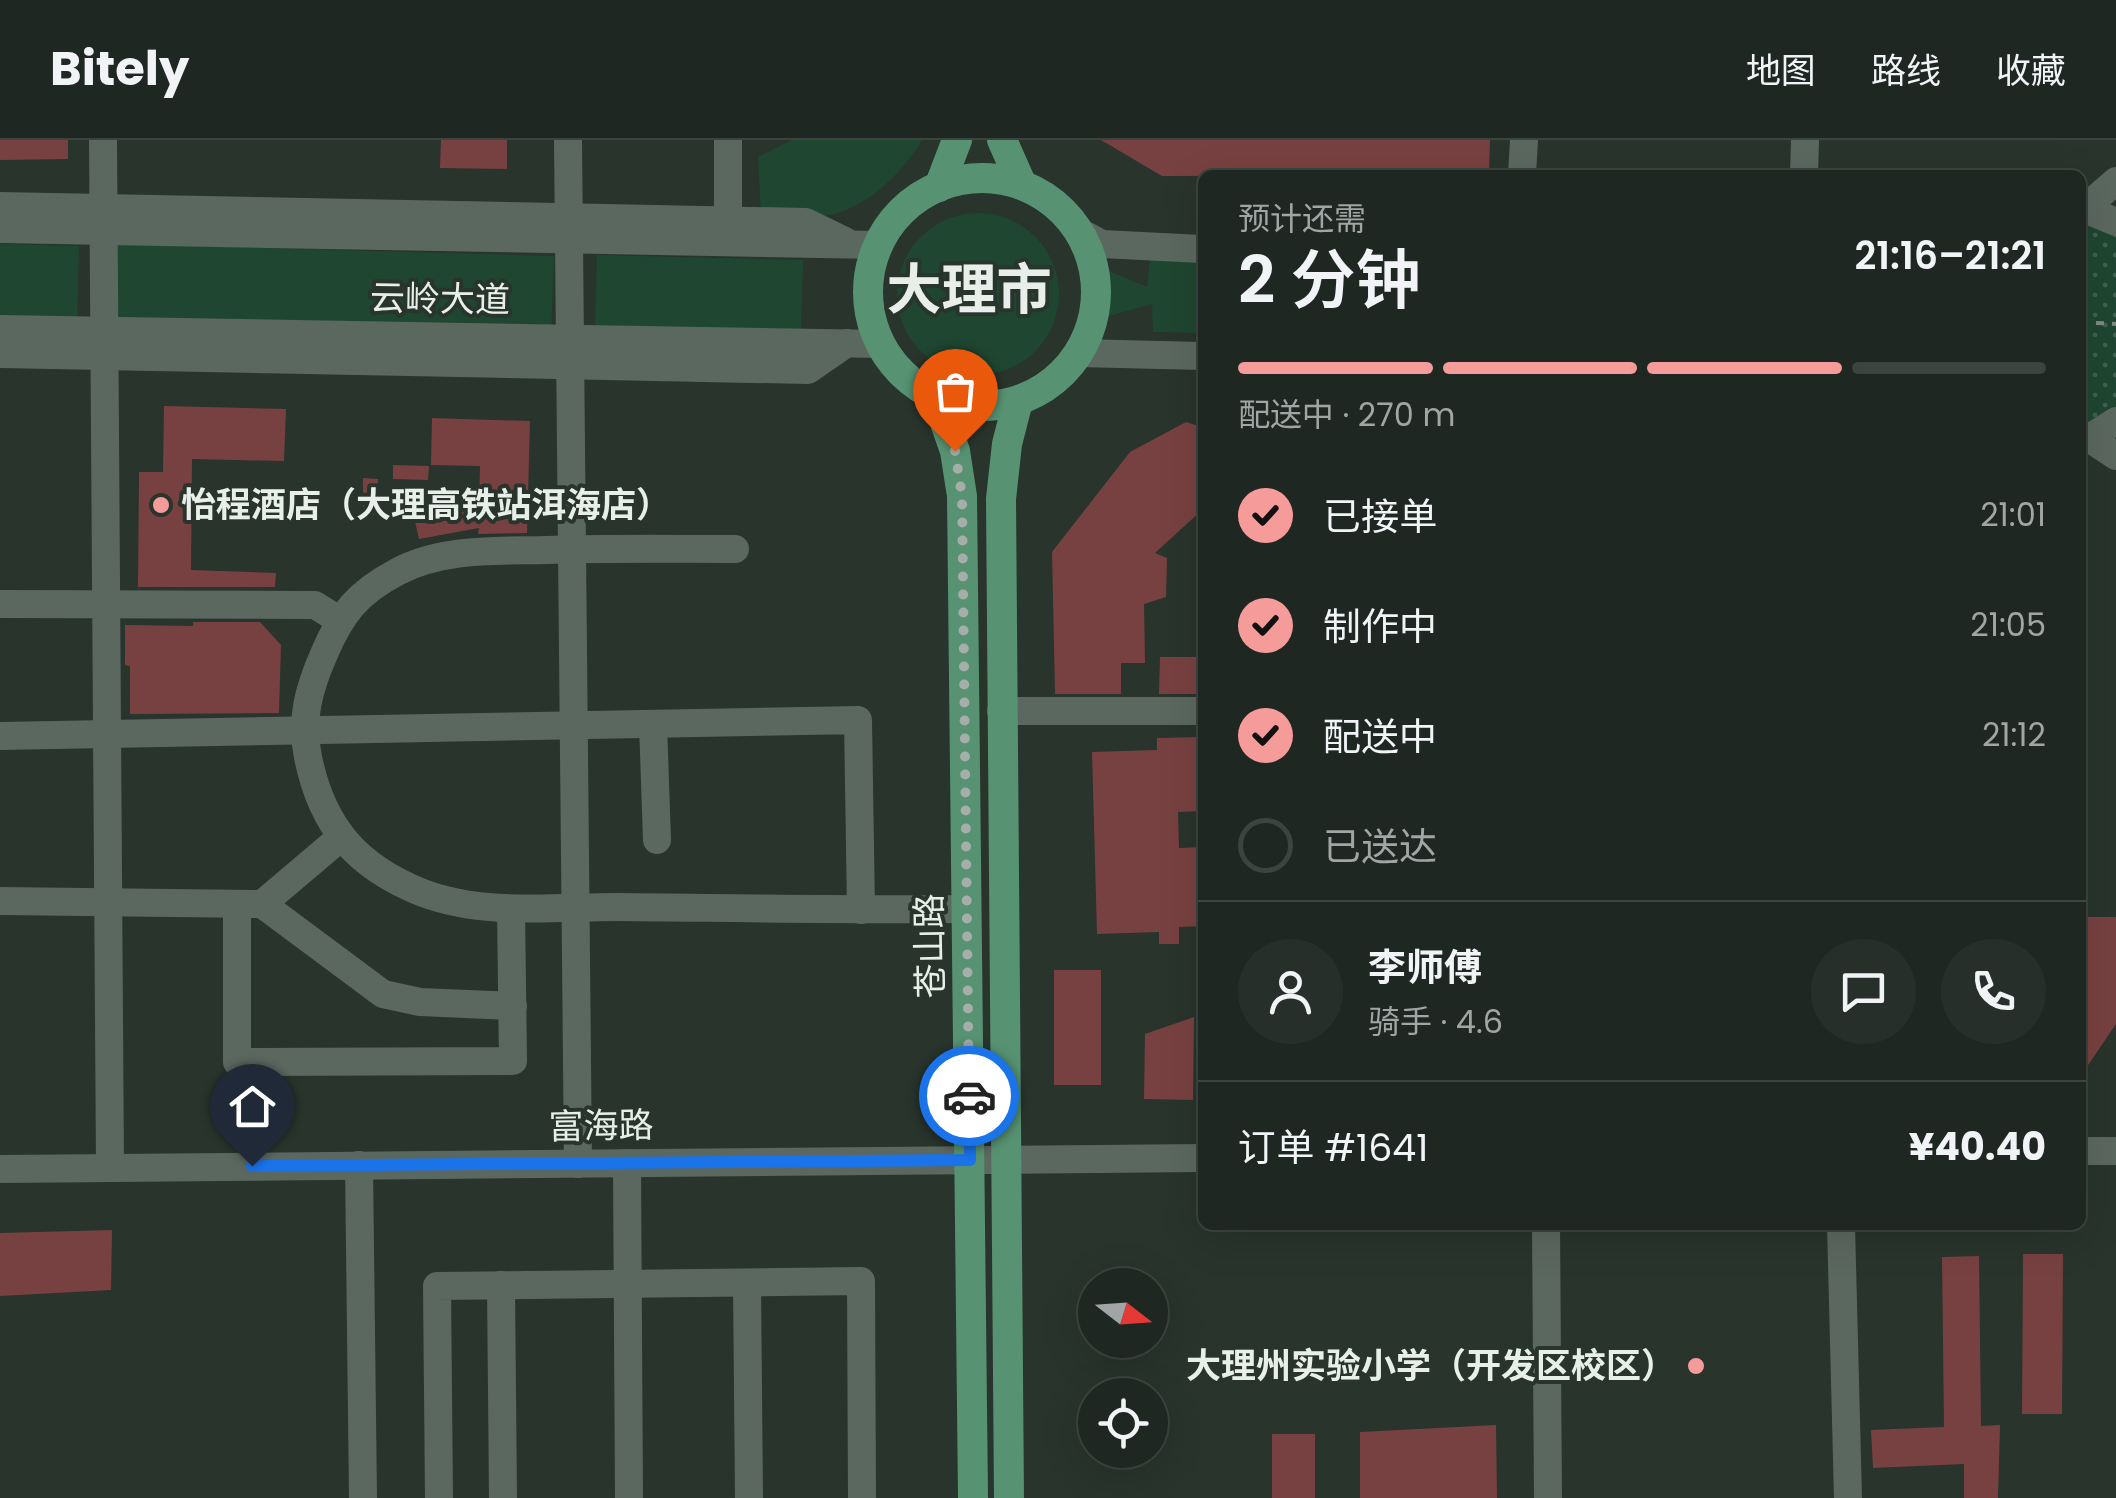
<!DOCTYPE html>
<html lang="zh">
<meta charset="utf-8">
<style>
body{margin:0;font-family:Poppins,"Noto Sans SC",sans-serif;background:#262f2a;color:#f1f3f6;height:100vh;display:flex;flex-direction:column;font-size:38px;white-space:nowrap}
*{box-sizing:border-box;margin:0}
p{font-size:32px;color:#a1a5a5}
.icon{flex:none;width:55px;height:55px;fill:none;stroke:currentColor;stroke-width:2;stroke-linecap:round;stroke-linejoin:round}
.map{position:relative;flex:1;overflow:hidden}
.sheet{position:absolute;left:1198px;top:30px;width:888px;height:1060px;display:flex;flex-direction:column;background:#1e2721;border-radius:15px;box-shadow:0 10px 40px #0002,0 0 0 2px #3c443f}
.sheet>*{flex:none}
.needle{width:65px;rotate:107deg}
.buttons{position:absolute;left:1078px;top:1128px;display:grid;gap:20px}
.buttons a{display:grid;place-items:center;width:90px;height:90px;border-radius:50%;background:#1e2721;box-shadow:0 10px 40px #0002,0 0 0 2px #3c443f;font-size:50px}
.pin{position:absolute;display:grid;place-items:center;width:85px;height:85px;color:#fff;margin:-102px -42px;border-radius:50% 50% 50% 0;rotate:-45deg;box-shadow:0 0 10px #0007}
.pin .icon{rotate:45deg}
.courier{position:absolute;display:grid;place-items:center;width:100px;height:100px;margin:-50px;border:8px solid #1a73e8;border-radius:50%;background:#fff;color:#222;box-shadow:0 2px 12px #0007}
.headline em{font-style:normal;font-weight:600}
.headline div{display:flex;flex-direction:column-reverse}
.headline{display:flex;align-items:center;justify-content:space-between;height:170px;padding:0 40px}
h1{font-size:65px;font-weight:600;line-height:75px}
.bar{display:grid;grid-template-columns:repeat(4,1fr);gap:15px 10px;align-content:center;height:120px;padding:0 40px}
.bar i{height:12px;border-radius:8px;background:#3c443f}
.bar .on{background:#f59b9a}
.bar p{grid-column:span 4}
.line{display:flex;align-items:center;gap:25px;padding:0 40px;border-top:2px solid #3c443f}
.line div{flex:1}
.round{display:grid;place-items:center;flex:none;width:105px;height:105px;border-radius:52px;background:#262f2a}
ol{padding:0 40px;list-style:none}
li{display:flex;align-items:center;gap:30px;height:110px}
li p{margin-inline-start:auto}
li .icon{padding:10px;border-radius:50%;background:#f59b9a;color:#111;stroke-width:4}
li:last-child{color:#a1a5a5}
li i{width:55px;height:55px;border:5px solid #3c443f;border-radius:50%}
header{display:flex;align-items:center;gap:60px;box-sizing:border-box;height:140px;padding:0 50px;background:#1e2721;border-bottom:2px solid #3c443f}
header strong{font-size:48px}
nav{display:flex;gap:55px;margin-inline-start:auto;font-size:35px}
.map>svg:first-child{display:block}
</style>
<header>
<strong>Bitely</strong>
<nav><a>地图</a><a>路线</a><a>收藏</a></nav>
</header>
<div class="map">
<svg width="2116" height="1358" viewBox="0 0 2116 1358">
<defs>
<pattern id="park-dots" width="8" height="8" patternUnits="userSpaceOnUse" patternTransform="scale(2.5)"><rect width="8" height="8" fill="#1f4631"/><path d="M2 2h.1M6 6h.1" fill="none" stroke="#40614f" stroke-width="1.8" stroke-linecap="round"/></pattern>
</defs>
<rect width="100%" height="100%" fill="#28342c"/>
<g fill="#1f4631">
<path d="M792,0H922C903,33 864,71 824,76C804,79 781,75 761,74L758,17Z"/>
<circle cx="978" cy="154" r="81"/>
<path d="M0,104L79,106L77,188L0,186Z"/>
<path d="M116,104L554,116L551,198L113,186Z"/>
<path d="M597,115L803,120L801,194L595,189Z"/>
<path d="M1150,119L1202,120V193L1153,192L1152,164L1102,178V128L1147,147Z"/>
</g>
<path fill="url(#park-dots)" d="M2080,86L2116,87V282H2080Z"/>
<g fill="#784141">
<path d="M0,0H68V19L0,20Z"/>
<path d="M441,0H507V29L440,28Z"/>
<path d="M1101,0H1490L1489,35L1162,36Z"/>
<path d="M164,266L286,269L284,321L192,319L191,430L276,433L275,447H138L139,332H163Z"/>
<path d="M432,278L530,281L527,393L478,394L479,388L419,399L414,377L479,364L480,326L431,325Z"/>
<path d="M1186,282L1202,287V370L1155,413L1167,418L1166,457L1144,464L1145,523H1121V554H1055L1052,412L1130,312Z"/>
<path d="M393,325L429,326L428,340L393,339Z"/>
<path d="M363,338L378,339L377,375H363Z"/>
<path d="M193,482H260L281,505L279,573L130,574V526L125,525V485L193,486Z"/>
<path d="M1160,517H1202V554H1159Z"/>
<path d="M1202,597V671L1178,672L1179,708L1202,707V786L1179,787V804H1159V792L1097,794L1092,612L1157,610V598Z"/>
<path d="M2080,777H2116V884L2080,937Z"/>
<rect x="1054" y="830" width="47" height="115"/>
<path d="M1194,877L1193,960L1144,959L1145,894Z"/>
<path d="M112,1090L111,1150L0,1156V1093Z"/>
<path d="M2023,1114H2063L2062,1274H2022Z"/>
<path d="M1979,1116L1981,1286L2000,1285L1998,1358H1964V1324L1873,1328L1871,1290L1944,1287L1942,1117Z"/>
<path d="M1496,1285L1497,1358H1360V1292Z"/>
<rect x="1272" y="1294" width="43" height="64"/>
</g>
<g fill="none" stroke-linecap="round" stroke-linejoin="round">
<path stroke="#818b84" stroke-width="4" stroke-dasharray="8 8" stroke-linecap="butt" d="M2080,182L2116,184"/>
<g stroke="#5b6860" stroke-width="28">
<path d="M103,0L110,1027"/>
<path d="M568,0L578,1024"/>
<path d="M1522,35L1524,0"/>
<path d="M1804,35L1805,0"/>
<path d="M0,66L806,82L845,101"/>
<path d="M2080,67L2116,82"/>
<path d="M2086,67L2116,41"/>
<path d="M728,80V0"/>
<path d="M0,89L878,105"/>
<path d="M1078,91L1102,104L1202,109"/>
<path d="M0,189L879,204"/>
<path d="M1078,213L1202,216"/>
<path d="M0,214L808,230L847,203"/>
<path d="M2089,298L2116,316"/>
<path d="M2089,298L2116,281"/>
<path d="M735,409C672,409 609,408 546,410C497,411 442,408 397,432C357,453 341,474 324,514C309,548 300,580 308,617C322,687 357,727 423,753C484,776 555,767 619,767C735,768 851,770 967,769"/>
<path d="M0,464L315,465L339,480"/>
<path d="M1001,571H1202"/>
<path d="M653,584L657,700"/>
<path d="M0,596L858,580L861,770"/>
<path d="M0,761L262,764L340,698"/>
<path d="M237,764V922L513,921L511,769"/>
<path d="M262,764L383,854L420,862L513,866"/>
<path d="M2080,1011H2116"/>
<path d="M627,1023L629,1358"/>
<path d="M359,1025L363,1358"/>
<path d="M0,1029L1202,1018"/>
<path d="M1546,1085L1548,1358"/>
<path d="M1841,1085L1848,1358"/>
<path d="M747,1143L749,1358"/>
<path d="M501,1145L503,1358"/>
<path d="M439,1358L437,1146L861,1141L862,1358"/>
</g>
<g stroke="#579373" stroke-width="30">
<path d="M1002,0L1022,45"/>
<circle cx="982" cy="152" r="114"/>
<path d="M939,47L957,0"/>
<path d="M936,257L955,311L962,356L973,1358"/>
<path d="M1009,1358L1001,359L1007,304L1018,261"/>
</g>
</g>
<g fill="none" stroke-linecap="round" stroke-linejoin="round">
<path stroke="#a5aea8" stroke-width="10" stroke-dasharray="0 18" d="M955,311L962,356L969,956"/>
<path stroke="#1a73e8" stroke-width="12" d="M252,1026L970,1020L969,956"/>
</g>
<g fill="#f59b9a" stroke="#28342c" stroke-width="4">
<circle cx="161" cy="365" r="10"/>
<circle cx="1696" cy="1226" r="10"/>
</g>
<g text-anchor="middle" stroke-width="8" stroke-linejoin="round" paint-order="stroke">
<g font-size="35" fill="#e8efea" stroke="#28342c">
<text transform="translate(440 159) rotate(1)" y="12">云岭大道</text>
<text transform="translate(930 806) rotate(-91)" y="12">苍山路</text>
<text transform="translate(601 986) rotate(-1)" y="12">富海路</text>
</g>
<g font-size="35" font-weight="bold" fill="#e8efea" stroke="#28342c" text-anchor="start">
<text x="181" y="377">怡程酒店（大理高铁站洱海店）</text>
<text x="1676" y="1238" text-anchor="end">大理州实验小学（开发区校区）</text>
</g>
<g font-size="55" font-weight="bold" fill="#e8efea" stroke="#28342c">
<text x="969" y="169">大理市</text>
</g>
</g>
</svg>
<div class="buttons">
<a><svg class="needle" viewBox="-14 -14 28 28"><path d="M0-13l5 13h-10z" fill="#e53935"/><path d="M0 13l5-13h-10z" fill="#a1a5a5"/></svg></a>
<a><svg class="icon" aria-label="locate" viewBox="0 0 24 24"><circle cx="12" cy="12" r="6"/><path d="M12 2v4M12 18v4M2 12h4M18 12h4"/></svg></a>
</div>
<div class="pin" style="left:955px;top:311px;background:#ea580c"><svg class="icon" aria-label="bag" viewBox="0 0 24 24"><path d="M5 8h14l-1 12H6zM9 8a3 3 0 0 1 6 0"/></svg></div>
<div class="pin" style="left:252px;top:1026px;background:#1f2937"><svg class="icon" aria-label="home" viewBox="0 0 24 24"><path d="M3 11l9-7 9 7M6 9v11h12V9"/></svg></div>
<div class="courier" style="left:969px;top:956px"><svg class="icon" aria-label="car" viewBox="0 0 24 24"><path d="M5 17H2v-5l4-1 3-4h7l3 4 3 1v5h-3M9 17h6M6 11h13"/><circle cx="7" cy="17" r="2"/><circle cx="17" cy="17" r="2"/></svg></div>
<section class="sheet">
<div class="headline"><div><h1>2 分钟</h1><p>预计还需</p></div><em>21:16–21:21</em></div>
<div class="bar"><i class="on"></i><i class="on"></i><i class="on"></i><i></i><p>配送中 · 270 m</p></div>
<ol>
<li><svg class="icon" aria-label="check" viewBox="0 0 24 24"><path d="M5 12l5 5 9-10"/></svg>已接单<p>21:01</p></li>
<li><svg class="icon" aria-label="check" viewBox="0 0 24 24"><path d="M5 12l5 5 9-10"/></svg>制作中<p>21:05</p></li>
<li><svg class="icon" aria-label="check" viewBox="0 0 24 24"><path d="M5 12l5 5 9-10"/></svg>配送中<p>21:12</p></li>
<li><i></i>已送达</li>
</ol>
<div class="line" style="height:180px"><a class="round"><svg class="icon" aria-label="person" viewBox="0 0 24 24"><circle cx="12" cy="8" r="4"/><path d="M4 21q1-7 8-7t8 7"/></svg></a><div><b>李师傅</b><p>骑手 · 4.6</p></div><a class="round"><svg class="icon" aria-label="chat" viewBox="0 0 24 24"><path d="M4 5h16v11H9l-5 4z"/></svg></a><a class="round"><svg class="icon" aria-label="phone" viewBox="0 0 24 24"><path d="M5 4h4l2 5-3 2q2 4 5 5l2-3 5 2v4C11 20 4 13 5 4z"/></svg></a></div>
<div class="line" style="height:130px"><div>订单 #1641</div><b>¥40.40</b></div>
</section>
</div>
